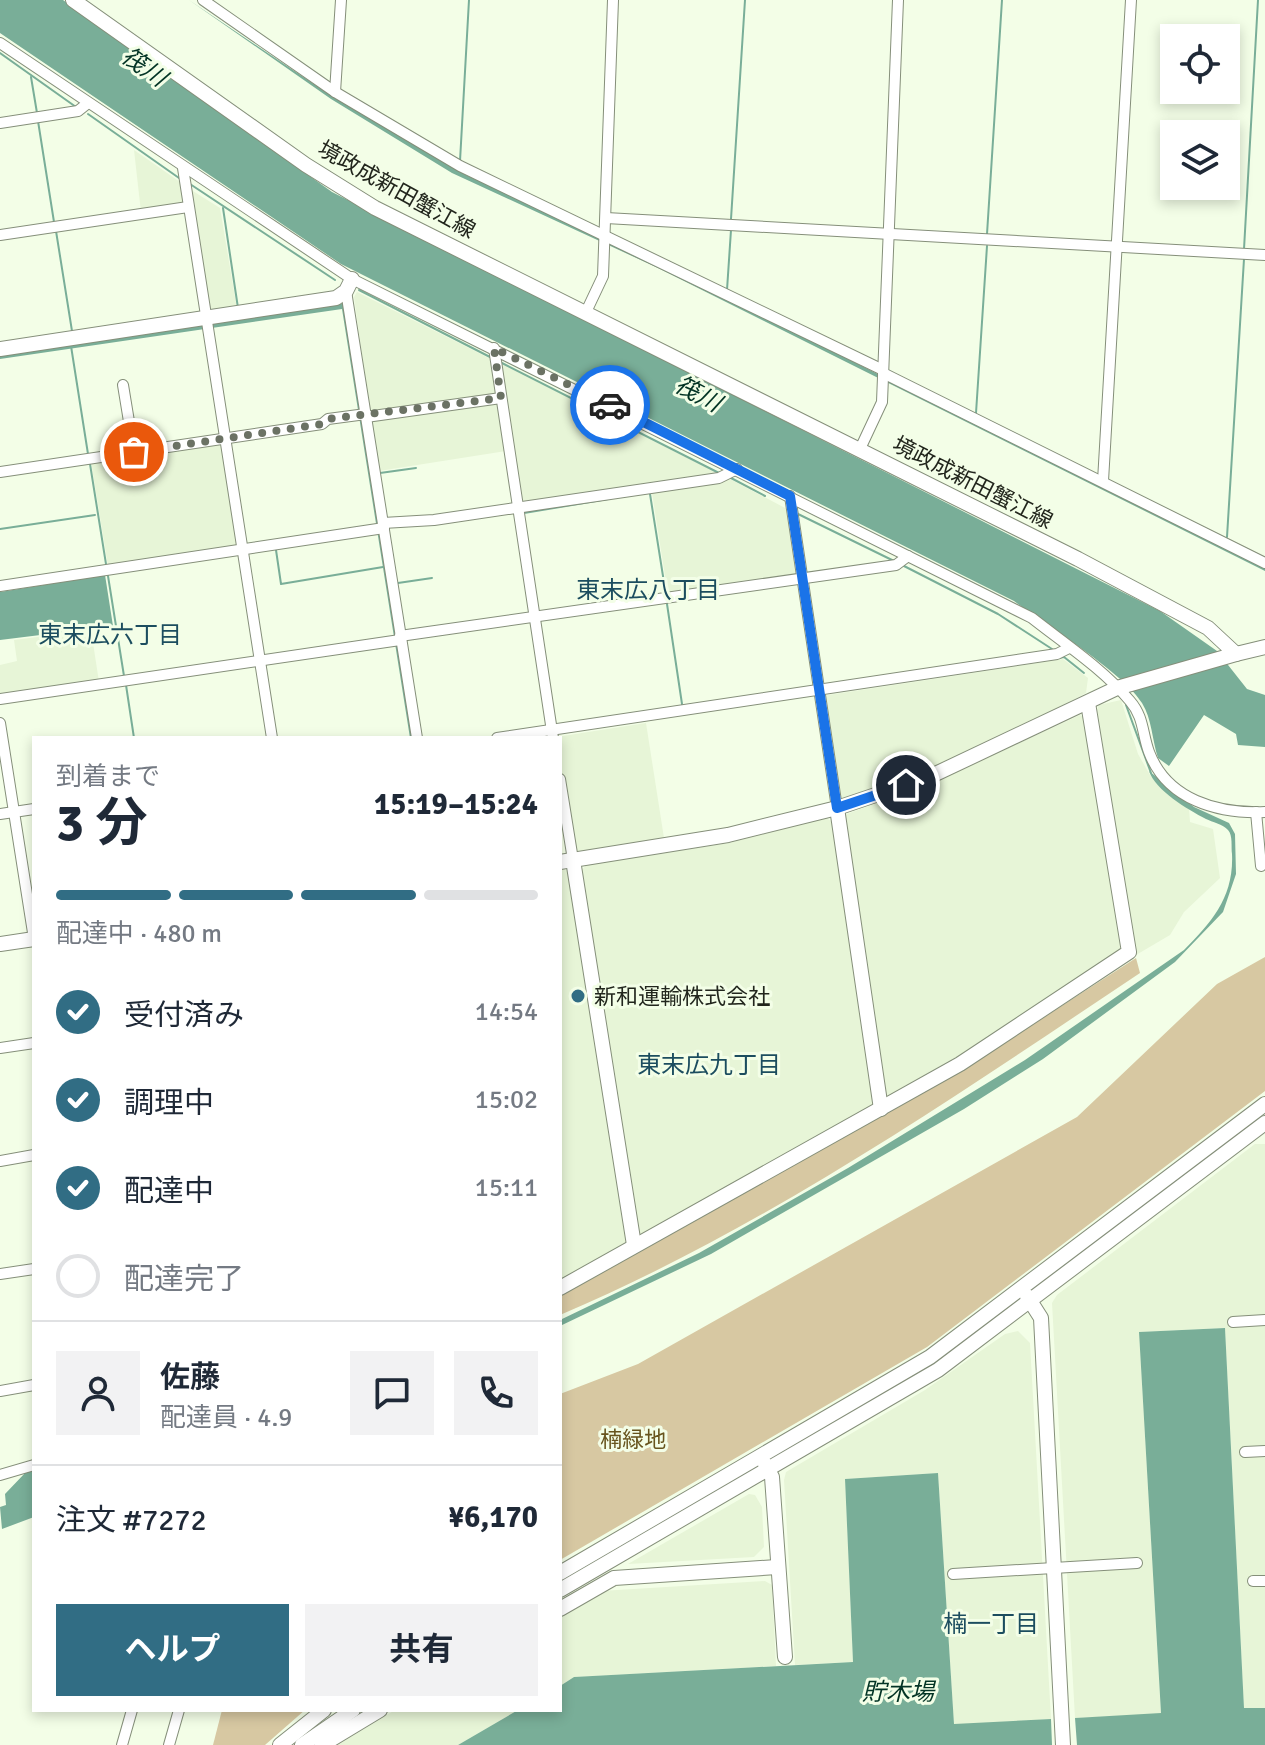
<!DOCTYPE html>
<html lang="ja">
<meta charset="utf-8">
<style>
body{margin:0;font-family:Signika,"Noto Sans JP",sans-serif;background:#f2f2f3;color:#1f2937;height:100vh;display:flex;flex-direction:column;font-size:30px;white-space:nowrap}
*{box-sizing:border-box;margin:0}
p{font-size:26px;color:#747a83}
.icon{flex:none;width:44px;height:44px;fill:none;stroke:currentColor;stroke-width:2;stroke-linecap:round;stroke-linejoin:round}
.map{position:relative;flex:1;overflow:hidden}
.drawer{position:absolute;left:32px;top:736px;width:530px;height:976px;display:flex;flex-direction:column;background:#fff;border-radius:0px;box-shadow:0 4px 12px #0003}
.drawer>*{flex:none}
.fabs{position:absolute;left:1160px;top:24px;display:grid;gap:16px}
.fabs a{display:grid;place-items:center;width:80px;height:80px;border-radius:0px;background:#fff;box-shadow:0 4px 12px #0003;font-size:40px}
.pin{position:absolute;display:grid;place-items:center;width:68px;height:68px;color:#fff;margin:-34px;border:4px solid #fff;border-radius:50%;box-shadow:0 2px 8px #0007}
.courier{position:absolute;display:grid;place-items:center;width:80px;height:80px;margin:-40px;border:6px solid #1a73e8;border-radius:50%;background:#fff;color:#222;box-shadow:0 2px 10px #0007}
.overview em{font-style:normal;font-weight:700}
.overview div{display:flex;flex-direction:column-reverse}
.overview{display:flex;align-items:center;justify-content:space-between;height:136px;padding:0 24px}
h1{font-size:52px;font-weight:700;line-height:60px}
.bar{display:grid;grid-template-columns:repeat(4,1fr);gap:12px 8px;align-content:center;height:96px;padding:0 24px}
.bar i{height:10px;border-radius:6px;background:#e0e1e3}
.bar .selected{background:#316d84}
.bar p{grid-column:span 4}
.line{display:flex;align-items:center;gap:20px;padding:0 24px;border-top:2px solid #e0e1e3}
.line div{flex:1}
.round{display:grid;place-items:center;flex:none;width:84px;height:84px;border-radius:0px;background:#f2f2f3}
ol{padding:0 24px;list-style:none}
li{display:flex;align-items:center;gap:24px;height:88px}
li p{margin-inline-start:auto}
li .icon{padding:8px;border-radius:50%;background:#316d84;color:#fff;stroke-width:4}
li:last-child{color:#747a83}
li i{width:44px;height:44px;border:4px solid #e0e1e3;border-radius:50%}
.button{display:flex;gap:16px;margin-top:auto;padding:16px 24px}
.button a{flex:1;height:92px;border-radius:0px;background:#316d84;color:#fff;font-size:32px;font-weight:700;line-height:92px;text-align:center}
.button a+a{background:#f2f2f3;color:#1f2937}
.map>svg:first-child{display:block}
</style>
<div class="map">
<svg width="1265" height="1745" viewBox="0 0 1265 1745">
<rect width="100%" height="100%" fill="#f3fee7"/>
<g fill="#e7f5d7">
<path d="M134,150L180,182L184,203L141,212Z"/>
<path d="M188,188L220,208L237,309L208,313Z"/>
<path d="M357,292L491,359L497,394L370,412L354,297Z"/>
<path d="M499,362L642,435L719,474L522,503Z"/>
<path d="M495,401L499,403L506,451L379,471L371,421Z"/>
<path d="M220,442L240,546L108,566L91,462Z"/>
<path d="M728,478L787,509L797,574L668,595L652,493Z"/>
<path d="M91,630L99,682L0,694V665L17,661L14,640Z"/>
<path d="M1063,659L1088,678L1086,693L1000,738L925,770L838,800L822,696Z"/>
<path d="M1121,700L1138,754L1150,775L1189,808L1190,822L1213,829L1220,878L1184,912L1170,935L1136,955L1097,710L1099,705Z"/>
<path d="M1080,715L1085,718L1122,943L1119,953L1000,1033L887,1096L844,815L930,784Z"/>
<path d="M646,723L664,838L574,852L560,764V738L556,737Z"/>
<path d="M827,818L832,822L874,1100L870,1109L643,1234L639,1233L582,870L586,865L729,843Z"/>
<path d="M560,868L568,871L627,1238L624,1246L560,1282Z"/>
<path d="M1255,1144H1265V1708L1244,1709L1225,1328L1139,1332L1161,1714L1075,1718L1052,1303L1057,1295Z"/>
<path d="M1018,1331L1030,1343L1051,1719L954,1725L938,1473L845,1479L853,1662L795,1665L784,1480L786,1472L925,1390L1005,1334Z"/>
<path d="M749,1494L755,1495L762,1507L764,1547L754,1557L628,1564Z"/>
<path d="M765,1581L772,1585L776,1666L574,1677L560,1686V1615L601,1591Z"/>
<path d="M395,1710H518L458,1745H338Z"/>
</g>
<g fill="#d7c8a2">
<path d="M1265,957V1091L927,1347L560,1560V1394L638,1364L1077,1117L1217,984Z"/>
<path d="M1136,958L1140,973C954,1097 767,1227 560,1315V1295L959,1072Z"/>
<path d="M222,1710H305L265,1745H213Z"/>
</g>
<g fill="#79ae98">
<path d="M0,0H63L332,192L1160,611L1217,651L1247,689L1265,695V747L1238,745L1236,734L1204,715L1169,766L1158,758C1152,740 1152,719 1142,703C1126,675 1043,622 1014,601L341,264L0,33Z"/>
<path d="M189,0L333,97L466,175L659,265L1265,567V571L658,268L452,173L331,99Z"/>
<path d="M334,303L344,304L413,738H410L342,309L0,359V354Z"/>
<path d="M105,575L113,626L0,640V592Z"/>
<path d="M1149,771L1194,807L1229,823L1235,834L1236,874L1223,912L1175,962L1043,1059L964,1109L711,1254L560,1326V1320L699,1253L848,1168L1025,1060L1184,950C1212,922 1234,897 1232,854C1231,847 1233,835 1228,830C1223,824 1212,822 1206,819C1187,809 1156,791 1149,771Z"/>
<path d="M1225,1328L1244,1708H1265V1745H1077L1075,1718L1161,1713L1139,1332Z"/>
<path d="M34,1469V1517L2,1529L0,1507L6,1505L5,1494L26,1472Z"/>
<path d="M938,1473L954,1724L1051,1719L1052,1745H458L518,1710H560V1686L574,1677L853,1662L845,1479Z"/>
</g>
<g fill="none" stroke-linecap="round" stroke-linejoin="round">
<g stroke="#79ae98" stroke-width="2">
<path d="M0,53L76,107"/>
<path d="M31,77L37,113"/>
<path d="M88,114L179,178"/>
<path d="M38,121L54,222"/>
<path d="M460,161L469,0"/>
<path d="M190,184L335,280"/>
<path d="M223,208L238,308"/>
<path d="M731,219L745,0"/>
<path d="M56,231L72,331"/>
<path d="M987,234L1002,0"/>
<path d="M1244,249L1258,0"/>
<path d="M359,290L490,357"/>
<path d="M727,290L731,230"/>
<path d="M71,346L88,454"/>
<path d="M502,363L721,474"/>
<path d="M976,413L987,246"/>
<path d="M90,464L106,564"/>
<path d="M380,473L416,468"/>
<path d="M731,478L765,496"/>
<path d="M650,494L666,595"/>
<path d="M524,513L608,499"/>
<path d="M796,513L894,561"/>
<path d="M0,529L95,515"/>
<path d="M1227,537L1244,259"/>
<path d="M276,550L281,584L383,567"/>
<path d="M904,566L998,614L1052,649"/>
<path d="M108,576L124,676"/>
<path d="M398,583L432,578"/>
<path d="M667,604L682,704"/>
<path d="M1058,658L1064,657L1084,673"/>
<path d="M126,685L134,738"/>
<path d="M1126,705L1151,773"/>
<path d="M531,738L541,736"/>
</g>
<defs>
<g id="street">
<path d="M203,0L335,92L460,166L883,370"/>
<path d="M0,43L352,279L1032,618C1065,644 1103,669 1130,701C1144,717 1142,733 1149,752C1167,800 1218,814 1265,812"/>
<path d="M335,92L341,0"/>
<path d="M0,123L78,111L88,103"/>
<path d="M183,168L272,738"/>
<path d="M606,218L1265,255"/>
<path d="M0,235L188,207"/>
<path d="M346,291L417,738"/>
<path d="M586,312L603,276L613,0"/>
<path d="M494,348L553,738"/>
<path d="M883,373L1265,563"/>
<path d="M123,385L134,452"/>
<path d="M366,417L501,398"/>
<path d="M860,449L882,402L898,0"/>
<path d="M0,472L322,424L328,419L366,414"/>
<path d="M1103,481L1131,0"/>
<path d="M790,496L837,808"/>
<path d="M383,523L434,520L719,478L737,469"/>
<path d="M0,586L384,528"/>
<path d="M400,636L896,565L908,556"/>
<path d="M0,699L400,640"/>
<path d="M0,723L34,939"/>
<path d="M497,738L1057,654L1069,648"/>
<path d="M560,779L573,860"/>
<path d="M1256,812L1261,866"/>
<path d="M0,814L34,809"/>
<path d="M0,1048L34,1043"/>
<path d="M0,1161L34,1155"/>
<path d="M0,1274L34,1269"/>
<path d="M1233,1322L1265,1320"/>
<path d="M0,1391L34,1385"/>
<path d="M1245,1452L1265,1451"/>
<path d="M0,1475L34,1465"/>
<path d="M953,1574L1137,1563"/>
<path d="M1253,1581H1265"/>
<path d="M122,1745L132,1710"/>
<path d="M169,1745L179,1710"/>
</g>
<g id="secondary">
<path d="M73,0L306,165L375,208L1078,559L1208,628L1236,654L1117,688L929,777L837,808L728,835L560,862"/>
<path d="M0,349L336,298L346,291L352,279"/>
<path d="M1236,654L1265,647"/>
<path d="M837,808L881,1109"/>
<path d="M573,860L634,1245"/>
<path d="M0,944L34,939"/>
<path d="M560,1288L960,1064L1129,952L1088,703"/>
<path d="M1027,1296L1041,1318L1063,1745"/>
<path d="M765,1464L772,1477L785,1657"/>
<path d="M560,1573L930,1357L1265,1104"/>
<path d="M560,1590L938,1370L1265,1123"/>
<path d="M560,1609L614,1578L777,1567"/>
<path d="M280,1745L324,1710"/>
<path d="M302,1745L353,1710"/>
<path d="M322,1745L380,1710"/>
</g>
</defs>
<use href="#street" stroke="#858f7a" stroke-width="12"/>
<use href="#secondary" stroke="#858f7a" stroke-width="16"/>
<use href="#street" stroke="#fff" stroke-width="10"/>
<use href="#secondary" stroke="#fff" stroke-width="14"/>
</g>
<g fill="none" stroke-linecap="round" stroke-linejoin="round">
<path stroke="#6b7264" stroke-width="8" stroke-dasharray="0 14.4" d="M134,452L322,424L328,419L501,398L494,348L610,405"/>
<path stroke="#1a73e8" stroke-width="10" d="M610,405L790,496L837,808L906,785"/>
</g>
<circle fill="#316d84" stroke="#f3fee7" stroke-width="3" cx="578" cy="996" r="8"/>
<g text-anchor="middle" stroke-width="6" stroke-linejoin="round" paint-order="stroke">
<g font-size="22" fill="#22261d" stroke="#f3fee7">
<text transform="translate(397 189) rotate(29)" y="8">境政成新田蟹江線</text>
<text transform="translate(973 482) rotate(27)" y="8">境政成新田蟹江線</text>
</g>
<g font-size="22" fill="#22261d" stroke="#f3fee7" text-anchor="start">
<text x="594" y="1004">新和運輸株式会社</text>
</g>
<g font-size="22" fill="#67541d" stroke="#f3fee7">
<text x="633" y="1447">楠緑地</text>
</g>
<g font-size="24" font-style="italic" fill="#033425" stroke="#f3fee7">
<text transform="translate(144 67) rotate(35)" y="8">筏川</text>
<text transform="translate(698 394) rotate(28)" y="8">筏川</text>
<text x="898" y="1700">貯木場</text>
</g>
<g font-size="24" fill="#1c4d5f" stroke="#f3fee7">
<text x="648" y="598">東末広八丁目</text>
<text x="110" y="643">東末広六丁目</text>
<text x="709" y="1073">東末広九丁目</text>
<text x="991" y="1632">楠一丁目</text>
</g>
</g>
</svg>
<div class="fabs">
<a><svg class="icon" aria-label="locate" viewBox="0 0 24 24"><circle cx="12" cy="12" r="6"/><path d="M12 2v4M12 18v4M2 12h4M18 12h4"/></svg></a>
<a><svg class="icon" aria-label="layers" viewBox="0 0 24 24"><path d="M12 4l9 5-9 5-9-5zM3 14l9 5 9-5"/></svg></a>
</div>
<div class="pin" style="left:134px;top:452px;background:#ea580c"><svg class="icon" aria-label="bag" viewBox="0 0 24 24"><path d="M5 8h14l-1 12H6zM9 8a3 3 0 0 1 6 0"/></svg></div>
<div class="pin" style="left:906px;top:785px;background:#1f2937"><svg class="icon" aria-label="home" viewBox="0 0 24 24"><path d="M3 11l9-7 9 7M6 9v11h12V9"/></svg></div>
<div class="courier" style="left:610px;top:405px"><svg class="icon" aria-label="car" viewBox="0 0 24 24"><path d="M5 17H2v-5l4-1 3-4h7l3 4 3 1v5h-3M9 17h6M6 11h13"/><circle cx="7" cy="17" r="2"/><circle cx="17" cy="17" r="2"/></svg></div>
<section class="drawer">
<div class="overview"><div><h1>3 分</h1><p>到着まで</p></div><em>15:19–15:24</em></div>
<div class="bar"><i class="selected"></i><i class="selected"></i><i class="selected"></i><i></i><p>配達中 · 480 m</p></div>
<ol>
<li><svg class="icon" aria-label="check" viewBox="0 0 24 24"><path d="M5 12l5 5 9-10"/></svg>受付済み<p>14:54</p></li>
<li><svg class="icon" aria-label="check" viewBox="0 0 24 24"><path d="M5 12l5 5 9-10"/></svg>調理中<p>15:02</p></li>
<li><svg class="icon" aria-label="check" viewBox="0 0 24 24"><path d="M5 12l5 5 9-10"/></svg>配達中<p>15:11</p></li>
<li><i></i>配達完了</li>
</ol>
<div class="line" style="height:144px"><a class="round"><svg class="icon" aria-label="person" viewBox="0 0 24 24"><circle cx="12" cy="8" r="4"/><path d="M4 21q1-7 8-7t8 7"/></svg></a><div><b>佐藤</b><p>配達員 · 4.9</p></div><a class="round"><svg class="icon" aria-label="chat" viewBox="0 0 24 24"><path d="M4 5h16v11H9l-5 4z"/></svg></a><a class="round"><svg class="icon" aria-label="phone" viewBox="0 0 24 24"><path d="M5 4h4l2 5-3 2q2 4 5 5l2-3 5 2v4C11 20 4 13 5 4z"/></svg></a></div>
<div class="line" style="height:104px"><div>注文 #7272</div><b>¥6,170</b></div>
<div class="button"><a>ヘルプ</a><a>共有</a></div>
</section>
</div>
